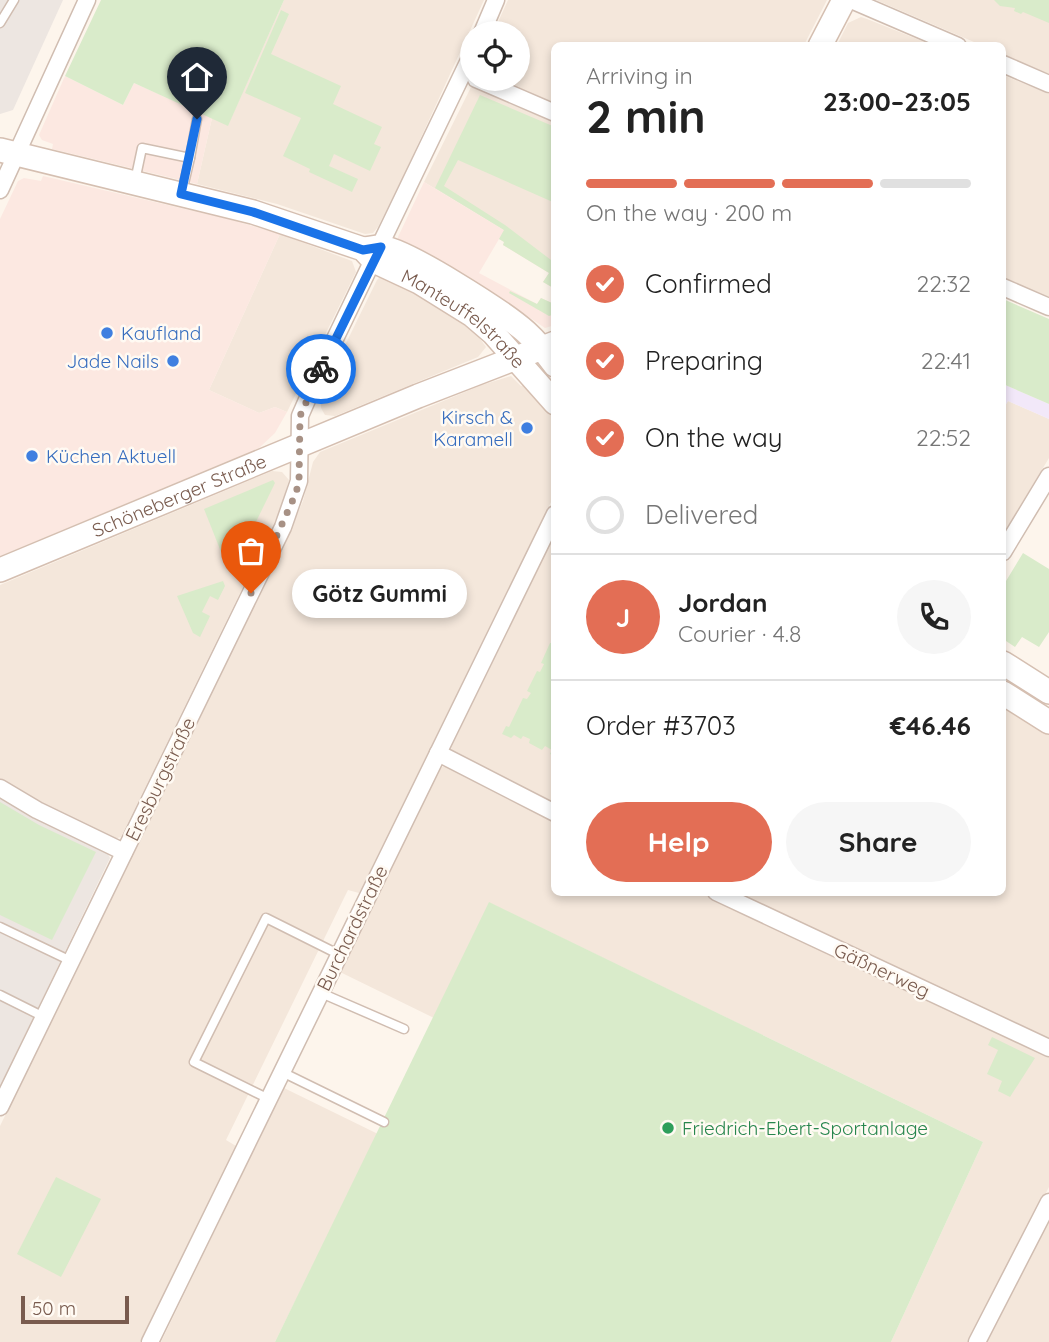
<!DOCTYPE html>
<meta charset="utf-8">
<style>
body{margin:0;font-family:Quicksand,sans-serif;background:#f6f6f6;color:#222;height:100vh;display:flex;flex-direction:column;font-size:26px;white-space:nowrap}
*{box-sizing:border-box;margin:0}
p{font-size:23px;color:#767676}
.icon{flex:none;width:38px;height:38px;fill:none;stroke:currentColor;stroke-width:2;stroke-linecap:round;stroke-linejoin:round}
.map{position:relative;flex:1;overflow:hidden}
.drawer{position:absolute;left:551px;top:42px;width:455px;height:854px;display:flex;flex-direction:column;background:#fff;border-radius:10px;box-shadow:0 4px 10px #0003}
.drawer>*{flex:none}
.tools{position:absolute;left:460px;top:21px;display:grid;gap:14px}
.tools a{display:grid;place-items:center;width:70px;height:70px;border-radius:50%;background:#fff;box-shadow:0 4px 10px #0003;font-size:35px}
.scale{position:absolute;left:21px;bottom:18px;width:108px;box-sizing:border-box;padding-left:7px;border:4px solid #795b4e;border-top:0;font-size:19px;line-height:24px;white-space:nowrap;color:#795b4e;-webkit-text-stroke:5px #fffaf3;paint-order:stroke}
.pin{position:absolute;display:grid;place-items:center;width:60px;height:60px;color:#fff;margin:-72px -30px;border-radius:50% 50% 50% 0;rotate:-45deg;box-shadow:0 0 7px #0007}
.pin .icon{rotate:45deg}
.courier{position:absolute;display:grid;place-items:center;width:70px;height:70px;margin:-35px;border:5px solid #1a73e8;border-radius:50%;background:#fff;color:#222;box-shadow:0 2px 9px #0007}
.bubble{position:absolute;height:49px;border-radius:24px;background:#fff;box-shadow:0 4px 10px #0003;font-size:23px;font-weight:700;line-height:49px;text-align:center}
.head em{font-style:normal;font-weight:700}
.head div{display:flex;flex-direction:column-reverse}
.head{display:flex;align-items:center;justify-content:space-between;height:119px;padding:0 35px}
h1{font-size:46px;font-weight:700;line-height:52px}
.bar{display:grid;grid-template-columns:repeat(4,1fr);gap:10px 7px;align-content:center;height:84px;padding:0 35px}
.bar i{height:9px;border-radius:5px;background:#e0e0e0}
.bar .active{background:#e36e55}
.bar p{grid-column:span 4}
.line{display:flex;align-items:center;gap:18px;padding:0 35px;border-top:2px solid #e0e0e0}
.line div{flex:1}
.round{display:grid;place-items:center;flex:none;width:74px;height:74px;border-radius:37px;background:#f6f6f6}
ol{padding:0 35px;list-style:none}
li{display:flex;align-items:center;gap:21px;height:77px}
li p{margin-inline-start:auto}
li .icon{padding:7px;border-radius:50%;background:#e36e55;color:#fff;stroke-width:4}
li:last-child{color:#767676}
li i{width:38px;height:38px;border:4px solid #e0e0e0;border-radius:50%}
.cta{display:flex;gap:14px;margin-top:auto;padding:14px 35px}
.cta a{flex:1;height:80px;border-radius:42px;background:#e36e55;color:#fff;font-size:28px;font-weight:700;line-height:80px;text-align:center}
.cta a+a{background:#f6f6f6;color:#222}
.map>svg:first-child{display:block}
</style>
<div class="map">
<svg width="1049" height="1342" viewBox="0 0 1049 1342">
<rect width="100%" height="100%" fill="#fdf5ec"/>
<g fill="#f4e7db">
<path d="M284,0H484L402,179L378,227L373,233L365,234L277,204L197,184L212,118L228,125Z"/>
<path d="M508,0H827L804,45L555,46V103L497,79H518V33H493Z"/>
<path d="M876,0H1049V74L1003,55V46L981,45Z"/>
<path d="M861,17L867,19L932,45H837L848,23Z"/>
<path d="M1003,75L1049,94V298L1003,279Z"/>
<path d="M471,87L555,123V270L504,230L424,182Z"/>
<path d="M280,234L352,261L356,272L287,412L275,407L259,413L209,390Z"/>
<path d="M382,275H386L482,333L478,336L486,347L478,357L335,416L325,415L321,408V403L327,382L377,280Z"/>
<path d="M511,376L521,386L527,384L555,417V494L359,893L348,890L344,898L226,1140L236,1146L140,1342H0V1126L290,531L303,501L313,462L320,452L482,385Z"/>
<path d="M1008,401L1049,419V458L1003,534V409Z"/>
<path d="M272,471L282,472L289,480L280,511L121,837L114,839L23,795L0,780V585Z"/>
<path d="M555,534V805L454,754L451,748Z"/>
<path d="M1003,703L1049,732V1040L733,893L1003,892Z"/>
<path d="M449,766L555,820V892L702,893L1049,1056V1187L969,1342H891L983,1142L490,903L434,1018L340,972L439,771L442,767Z"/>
<path d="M284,1088L378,1134L275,1342H161Z"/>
<path d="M1049,1215V1342H982Z"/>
</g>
<g fill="#fce8e1">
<path d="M65,76L123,105L134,83L212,118L197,184L52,149L53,144L42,140L39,135Z"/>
<path d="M43,176L228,219L280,234L209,390L259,413L275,407L287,412L275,433L259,448L0,556V219L18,181L24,178L41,181Z"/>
<path d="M424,182L504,230L552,265L555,289L543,282L549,273L503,245L504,242L499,239L479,273L537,304L541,298L552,303L555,298V325L545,328L517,309L513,312L398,242V237Z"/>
</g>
<g fill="#ede6e1">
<path d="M0,0H63L13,110L0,114Z"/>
<path d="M0,796L107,852L110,858L0,1087Z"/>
</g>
<path fill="#f2e8f9" d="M1003,384L1049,404V419L1008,401L1003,409Z"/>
<g fill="#d9ebca">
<path d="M101,0H284L228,126L134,83L123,105L65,76Z"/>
<path d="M994,0H1049V23L1023,12L1021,14L1014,11L1015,8L1000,6Z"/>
<path d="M281,10L289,14L271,54L341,86L333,104L382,127L374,144L381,147L370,171L334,154L329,166L358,179L352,192L309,172L310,169L283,156L301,118L245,93Z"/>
<path d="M480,95L555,127V203L458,160L444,186L505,225L555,263V289L543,282L549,273L503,245L504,242L499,239L504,230L435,188Z"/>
<path d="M510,291L537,304L541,298L552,303L555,298V314L549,316L509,293Z"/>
<path d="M1003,299L1049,319V404L1003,384Z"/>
<path d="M273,480L275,483L232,571L229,572L204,509Z"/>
<path d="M1023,553L1049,569V632L1039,647L1022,637L1015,647L1003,639V586Z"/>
<path d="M223,581L225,586L218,600L210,596L202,612L210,616L200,637L193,633L177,596Z"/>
<path d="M550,643H555V756L550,754L552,750L545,746L542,750L529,743L530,739L523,736L521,739L514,735L511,738L502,734L506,726L509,727L523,698L527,699L531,693L527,691L537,671L540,672L544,664L541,663Z"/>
<path d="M0,802L39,825L96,852L52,940L0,915Z"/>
<path d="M489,902L983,1142L891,1342H275Z"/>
<path d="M992,1037L1035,1058L1010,1097L998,1091L1002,1081L987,1074L998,1050L988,1045Z"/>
<path d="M56,1177L101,1199L61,1277L17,1254Z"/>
</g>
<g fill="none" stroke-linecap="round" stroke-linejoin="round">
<defs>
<g id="service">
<path d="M0,23L14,0"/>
<path d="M135,181L142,148L190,158L197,119"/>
<path d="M182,192L190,158"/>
<path d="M0,927L71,961"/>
<path d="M321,993L404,1029"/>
<path d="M0,995L44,1017"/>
<path d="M282,1072L384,1122"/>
<path d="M269,1099L194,1062L266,918L340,955"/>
</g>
<g id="minor">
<path d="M851,0L958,46"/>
<path d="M482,33L496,0"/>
<path d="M1003,64L1049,84"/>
<path d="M476,79L555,113"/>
<path d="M0,190L87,0"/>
<path d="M1003,287L1049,307"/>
<path d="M1003,552L1049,476"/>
<path d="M438,753L555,813"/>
<path d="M0,788L37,810L124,852"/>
<path d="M716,892L1049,1048"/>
<path d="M0,1107L283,527L299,481L300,416L321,368L472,54"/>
<path d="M150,1342L555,514"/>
<path d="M977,1342L1049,1202"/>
</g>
<g id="secondary">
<path d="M820,46L844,0"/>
<path id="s1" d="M0,150L253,212L363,249L374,261L419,282L472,315L493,333L555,403"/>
<path d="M363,249C368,249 374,247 380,247C404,248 505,313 526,332C537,342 546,353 555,365"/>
<path id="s2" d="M0,570L418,396L555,343"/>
<path d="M1003,663L1049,692"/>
<path d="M1003,693L1049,722"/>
</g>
</defs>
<use href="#service" stroke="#d0bdb1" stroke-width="11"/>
<use href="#minor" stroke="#d0bdb1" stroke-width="19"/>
<use href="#secondary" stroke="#d5bfb1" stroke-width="26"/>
<use href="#service" stroke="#fff" stroke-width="8"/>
<use href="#minor" stroke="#fff" stroke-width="16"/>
<use href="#secondary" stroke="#fff" stroke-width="23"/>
</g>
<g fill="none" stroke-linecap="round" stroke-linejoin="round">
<path stroke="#a79185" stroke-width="7" stroke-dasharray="0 12.6" d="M251,593L296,493L299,481L300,416L321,369"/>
<path stroke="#1a73e8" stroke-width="9" d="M197,119L181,194L253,212L363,250L381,247L321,369"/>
</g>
<g fill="#3f7fe0" stroke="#fffaf3" stroke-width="2.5">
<circle cx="107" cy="333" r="7"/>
<circle cx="173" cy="361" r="7"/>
<circle cx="527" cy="428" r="7"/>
<circle cx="32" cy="456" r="7"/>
</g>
<circle fill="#2e9e5b" stroke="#fffaf3" stroke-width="2.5" cx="668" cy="1128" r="7"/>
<g text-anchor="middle" stroke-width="5" stroke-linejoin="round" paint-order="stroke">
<g font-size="19" fill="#795b4e" stroke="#fffaf3">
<text dy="7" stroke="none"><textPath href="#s1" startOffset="500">Manteuffelstraße</textPath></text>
<text dy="7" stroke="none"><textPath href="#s2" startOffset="194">Schöneberger Straße</textPath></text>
<text transform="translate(160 779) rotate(-64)" y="7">Eresburgstraße</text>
<text transform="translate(352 928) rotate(-64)" y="7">Burchardstraße</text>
<text transform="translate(882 970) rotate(25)" y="7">Gäßnerweg</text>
</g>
<g font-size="19" fill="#366cbe" stroke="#fffaf3" text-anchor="start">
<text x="121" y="340">Kaufland</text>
<text x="159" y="368" text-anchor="end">Jade Nails</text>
<text x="513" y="424" text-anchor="end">Kirsch &amp;<tspan x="513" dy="22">Karamell</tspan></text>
<text x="46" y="463">Küchen Aktuell</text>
</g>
<g font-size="19" fill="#27864d" stroke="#fffaf3" text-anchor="start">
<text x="682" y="1135">Friedrich-Ebert-Sportanlage</text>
</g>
</g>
</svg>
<div class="tools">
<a><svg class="icon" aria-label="locate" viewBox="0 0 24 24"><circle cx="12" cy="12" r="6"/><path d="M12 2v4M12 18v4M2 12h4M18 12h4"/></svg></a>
</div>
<div class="scale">50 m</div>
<div class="pin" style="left:251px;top:593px;background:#ea580c"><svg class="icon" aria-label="bag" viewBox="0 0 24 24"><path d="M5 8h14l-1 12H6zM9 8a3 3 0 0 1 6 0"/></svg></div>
<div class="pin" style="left:197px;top:119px;background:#1f2937"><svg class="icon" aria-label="home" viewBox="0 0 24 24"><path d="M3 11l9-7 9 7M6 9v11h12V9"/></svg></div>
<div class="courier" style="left:321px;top:369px"><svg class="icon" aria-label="bike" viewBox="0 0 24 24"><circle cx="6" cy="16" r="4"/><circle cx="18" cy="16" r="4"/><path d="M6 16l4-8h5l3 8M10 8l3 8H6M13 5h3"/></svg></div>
<div class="bubble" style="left:292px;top:569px;width:175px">Götz Gummi</div>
<section class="drawer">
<div class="head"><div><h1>2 min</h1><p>Arriving in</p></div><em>23:00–23:05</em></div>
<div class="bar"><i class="active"></i><i class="active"></i><i class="active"></i><i></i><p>On the way · 200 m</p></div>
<ol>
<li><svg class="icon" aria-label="check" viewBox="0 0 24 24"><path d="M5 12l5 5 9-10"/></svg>Confirmed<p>22:32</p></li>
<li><svg class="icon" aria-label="check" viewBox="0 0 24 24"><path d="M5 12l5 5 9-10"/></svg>Preparing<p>22:41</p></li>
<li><svg class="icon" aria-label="check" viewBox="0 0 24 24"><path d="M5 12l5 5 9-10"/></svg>On the way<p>22:52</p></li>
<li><i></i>Delivered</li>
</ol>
<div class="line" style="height:126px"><b class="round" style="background:#e36e55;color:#fff">J</b><div><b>Jordan</b><p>Courier · 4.8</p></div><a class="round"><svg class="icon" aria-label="phone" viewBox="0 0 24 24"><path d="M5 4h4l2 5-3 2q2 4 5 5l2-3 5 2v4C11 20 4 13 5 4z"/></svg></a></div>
<div class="line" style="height:91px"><div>Order #3703</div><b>€46.46</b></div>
<div class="cta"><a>Help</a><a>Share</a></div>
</section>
</div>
